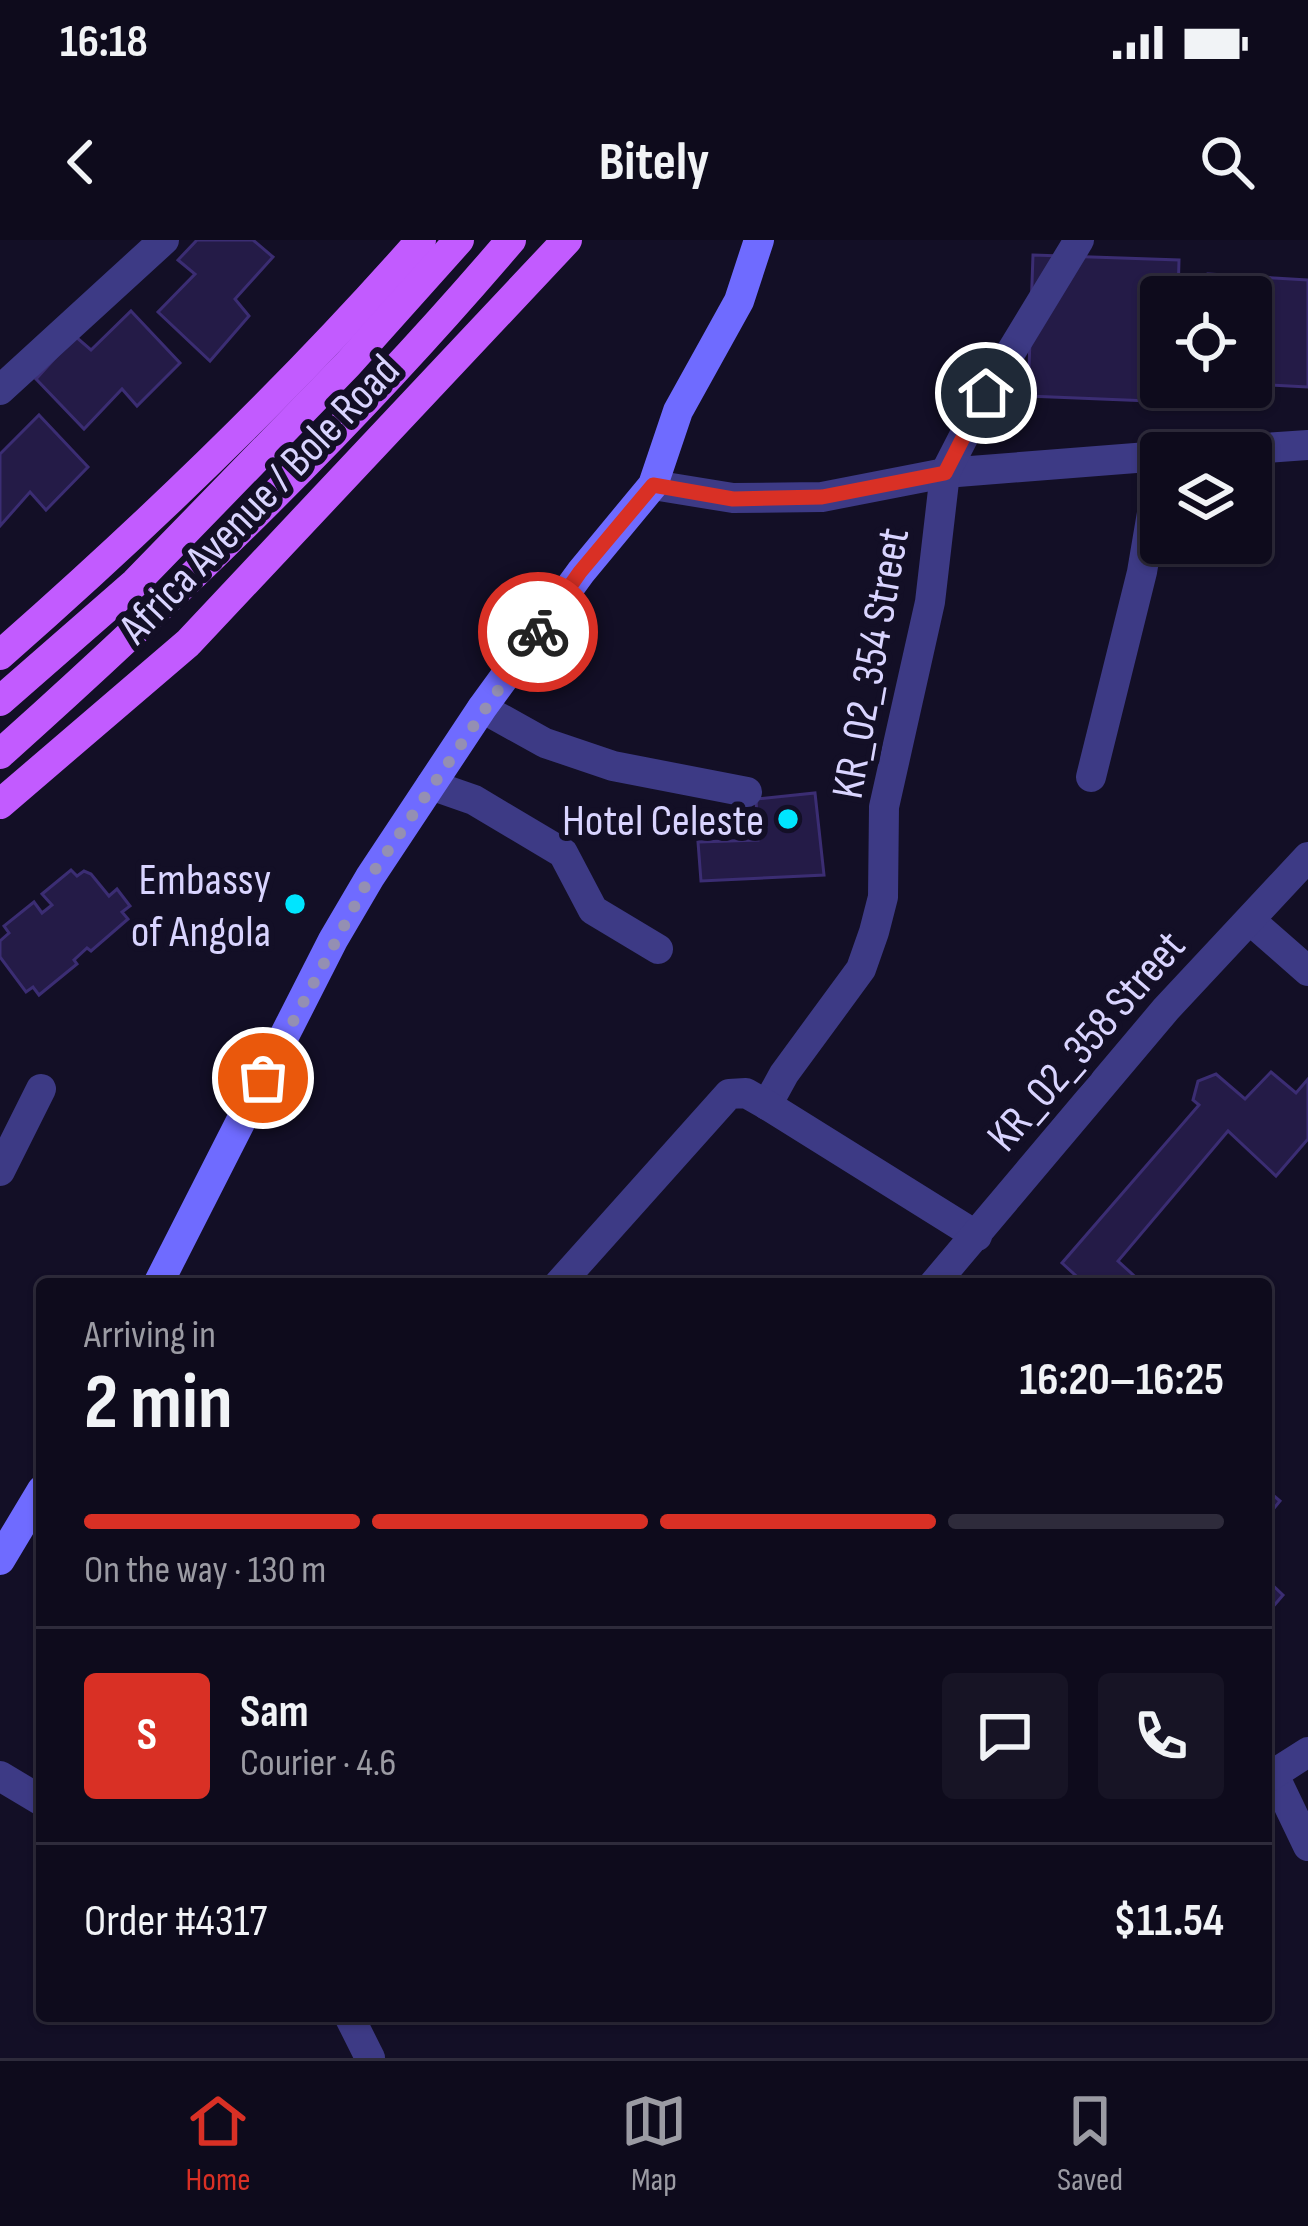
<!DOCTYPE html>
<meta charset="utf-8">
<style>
body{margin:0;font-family:"Sofia Sans Condensed",sans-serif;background:#171425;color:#f1f3f6;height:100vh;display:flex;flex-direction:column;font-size:45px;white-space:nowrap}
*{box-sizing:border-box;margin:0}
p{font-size:39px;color:#9b9ba3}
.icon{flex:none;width:66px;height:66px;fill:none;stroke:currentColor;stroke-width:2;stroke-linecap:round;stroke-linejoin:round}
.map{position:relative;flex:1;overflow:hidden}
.panel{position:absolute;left:36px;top:1038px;width:1236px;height:744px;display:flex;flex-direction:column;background:#0e0b1c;border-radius:12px;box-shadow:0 3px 9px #0004,0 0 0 3px #2e2b3b}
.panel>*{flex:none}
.tools{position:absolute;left:1140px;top:36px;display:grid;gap:24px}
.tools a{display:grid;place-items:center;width:132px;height:132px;border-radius:12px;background:#0e0b1c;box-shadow:0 3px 9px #0004,0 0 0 3px #2e2b3b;font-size:60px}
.pin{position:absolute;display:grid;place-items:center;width:102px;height:102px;color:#fff;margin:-51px;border:6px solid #fff;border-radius:50%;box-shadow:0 3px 12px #0007}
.courier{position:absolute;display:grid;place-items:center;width:120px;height:120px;margin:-60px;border:9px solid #d93025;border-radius:50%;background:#fff;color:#222;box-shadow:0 3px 15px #0007}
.overview em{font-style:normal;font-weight:700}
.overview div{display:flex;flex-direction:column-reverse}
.overview{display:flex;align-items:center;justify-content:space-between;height:204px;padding:0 48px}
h1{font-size:78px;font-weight:700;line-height:90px}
.bar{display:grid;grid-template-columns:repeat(4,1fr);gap:18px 12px;align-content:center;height:144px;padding:0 48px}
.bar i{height:15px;border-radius:9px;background:#2e2b3b}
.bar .selected{background:#d93025}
.bar p{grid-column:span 4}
.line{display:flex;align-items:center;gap:30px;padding:0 48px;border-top:3px solid #2e2b3b}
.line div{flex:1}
.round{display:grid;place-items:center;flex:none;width:126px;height:126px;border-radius:12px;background:#171425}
.status{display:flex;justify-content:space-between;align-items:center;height:84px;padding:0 60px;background:#0e0b1c;direction:ltr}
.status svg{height:33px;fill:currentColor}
header{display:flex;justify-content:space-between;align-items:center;height:156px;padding:0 48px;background:#0e0b1c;font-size:54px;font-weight:700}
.tab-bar{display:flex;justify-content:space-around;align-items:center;height:168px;border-top:3px solid #2e2b3b;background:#0e0b1c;font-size:33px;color:#9b9ba3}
.tab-bar a{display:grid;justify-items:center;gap:6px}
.tab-bar .selected{color:#d93025}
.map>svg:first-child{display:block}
</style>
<div class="status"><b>16:18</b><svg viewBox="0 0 49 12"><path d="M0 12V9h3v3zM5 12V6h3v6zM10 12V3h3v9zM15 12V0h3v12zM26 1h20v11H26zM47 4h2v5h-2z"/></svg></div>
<header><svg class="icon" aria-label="back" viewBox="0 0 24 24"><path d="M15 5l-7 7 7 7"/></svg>Bitely<svg class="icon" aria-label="search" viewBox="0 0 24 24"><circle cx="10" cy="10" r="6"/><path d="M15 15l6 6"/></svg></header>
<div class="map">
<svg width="1308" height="1818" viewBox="0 0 1308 1818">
<rect width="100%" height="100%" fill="#130f26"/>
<g fill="#241b47" stroke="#3b2d73" stroke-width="3">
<path d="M197,0H253L273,17L235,59L249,76L210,121L158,72L195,34L178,20Z"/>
<path d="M1033,15L1179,20L1178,57H1161V147H1175L1174,162L1028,156Z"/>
<path d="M1208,34L1308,40V147L1251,144V57H1206Z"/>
<path d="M131,71L180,123L137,166L122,149L84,189L36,139L75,96L91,110Z"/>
<path d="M39,175L88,227L46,270L30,252L0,286V214Z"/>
<path d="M815,553L824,635L701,641L698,602L758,600L756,559Z"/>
<path d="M71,630L77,636L84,631L91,634L109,656L117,649L130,666L122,672L128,679L91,711L87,708L74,720L77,724L39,755L33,747L26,752L0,717V701L9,693L4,686L34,662L42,673L52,665L42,654Z"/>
<path d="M1271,832L1296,853L1308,839V899L1276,936L1228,891L1118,1021L1143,1044H1085L1062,1023L1199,865L1193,860L1198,841L1216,834L1245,859Z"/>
<path d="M1266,1249L1280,1261L1266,1278Z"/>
<path d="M1266,1339L1283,1355L1266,1375Z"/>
</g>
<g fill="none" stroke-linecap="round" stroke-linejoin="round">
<g stroke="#3d3a85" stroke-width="30">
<path d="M0,150L164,0"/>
<path d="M1193,213L1308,205"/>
<path d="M653,245L733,258L822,257L945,233L1161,216"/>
<path d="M482,468L545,503L613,526L747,552"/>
<path d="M1091,537L1142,332L1161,220"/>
<path d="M431,545L474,560L563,613L593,670L658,709"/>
<path d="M1251,681L1308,731"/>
<path d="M767,865L784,834L861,729L874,692L883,657L884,567L930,362L945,233L986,153L1079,0"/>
<path d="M0,931L41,849"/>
<path d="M559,1044L729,854L746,853L767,865L977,996"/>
<path d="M934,1044L1166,769L1308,617"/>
<path d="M1274,1535L1308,1606"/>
<path d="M0,1536L42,1561"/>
<path d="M1266,1539L1308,1512"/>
<path d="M349,1776L370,1818"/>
</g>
<g stroke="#6f6bff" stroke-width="30">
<path d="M158,1044L333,700L370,637L482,468L581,332L653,245L678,171L739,61L759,0"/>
<path d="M0,1320L42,1250"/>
</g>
<g stroke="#c25bff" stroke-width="30">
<path d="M0,415C149,284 290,149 421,0"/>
<path d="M0,461L135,343L348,124L459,0"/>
<path d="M0,514C180,353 354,184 511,0"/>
<path d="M0,564L188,403L567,0"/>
</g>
</g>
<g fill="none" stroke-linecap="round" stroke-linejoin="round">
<path stroke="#948fb3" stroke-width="12" stroke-dasharray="0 21.6" d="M263,838L370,637L538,392"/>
<path stroke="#d93025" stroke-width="15" d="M538,392L580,332L653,245L733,259L822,257L945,233L986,153"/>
</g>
<g fill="#00e5ff" stroke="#130f26" stroke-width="4.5">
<circle cx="788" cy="579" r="12"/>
<circle cx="295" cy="664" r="12"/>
</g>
<g text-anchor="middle" stroke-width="12" stroke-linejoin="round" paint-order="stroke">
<g font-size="45" fill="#d9d4ff" stroke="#130f26">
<text transform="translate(258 258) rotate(-46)" y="16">Africa Avenue / Bole Road</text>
<text transform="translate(869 423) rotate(-80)" y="16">KR_02_354 Street</text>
<text transform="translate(1085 800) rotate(-49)" y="16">KR_02_358 Street</text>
</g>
<g font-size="45" fill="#d9d4ff" stroke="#130f26" text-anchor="end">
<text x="764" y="595">Hotel Celeste</text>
<text x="271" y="654">Embassy<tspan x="271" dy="52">of Angola</tspan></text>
</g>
</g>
</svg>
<div class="tools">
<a><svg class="icon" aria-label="locate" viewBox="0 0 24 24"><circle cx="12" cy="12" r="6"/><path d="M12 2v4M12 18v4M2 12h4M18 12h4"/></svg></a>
<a><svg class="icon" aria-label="layers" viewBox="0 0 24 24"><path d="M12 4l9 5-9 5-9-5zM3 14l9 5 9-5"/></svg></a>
</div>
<div class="pin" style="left:263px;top:838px;background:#ea580c"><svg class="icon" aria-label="bag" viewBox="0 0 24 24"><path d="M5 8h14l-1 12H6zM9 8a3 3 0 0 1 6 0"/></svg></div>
<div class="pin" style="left:986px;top:153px;background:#1f2937"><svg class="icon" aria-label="home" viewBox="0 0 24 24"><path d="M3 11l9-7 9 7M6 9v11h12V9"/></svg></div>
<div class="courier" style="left:538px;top:392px"><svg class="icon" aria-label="bike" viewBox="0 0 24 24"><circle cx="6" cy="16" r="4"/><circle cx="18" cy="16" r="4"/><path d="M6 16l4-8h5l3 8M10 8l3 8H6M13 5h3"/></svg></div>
<section class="panel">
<div class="overview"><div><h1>2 min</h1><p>Arriving in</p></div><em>16:20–16:25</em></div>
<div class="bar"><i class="selected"></i><i class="selected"></i><i class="selected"></i><i></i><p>On the way · 130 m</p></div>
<div class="line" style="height:216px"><b class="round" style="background:#d93025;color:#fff">S</b><div><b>Sam</b><p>Courier · 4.6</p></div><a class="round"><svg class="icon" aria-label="chat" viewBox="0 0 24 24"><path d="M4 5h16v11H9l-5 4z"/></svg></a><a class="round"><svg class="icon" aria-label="phone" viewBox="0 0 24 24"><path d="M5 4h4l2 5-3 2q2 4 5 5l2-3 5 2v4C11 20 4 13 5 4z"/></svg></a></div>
<div class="line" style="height:156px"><div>Order #4317</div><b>$11.54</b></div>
</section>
</div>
<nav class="tab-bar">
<a class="selected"><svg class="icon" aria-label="home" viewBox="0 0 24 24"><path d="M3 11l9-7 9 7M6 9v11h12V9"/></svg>Home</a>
<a><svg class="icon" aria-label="map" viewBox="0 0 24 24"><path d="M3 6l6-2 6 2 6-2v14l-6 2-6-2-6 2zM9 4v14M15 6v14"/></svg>Map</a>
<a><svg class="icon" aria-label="saved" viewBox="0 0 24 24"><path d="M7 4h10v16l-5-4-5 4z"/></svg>Saved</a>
</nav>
